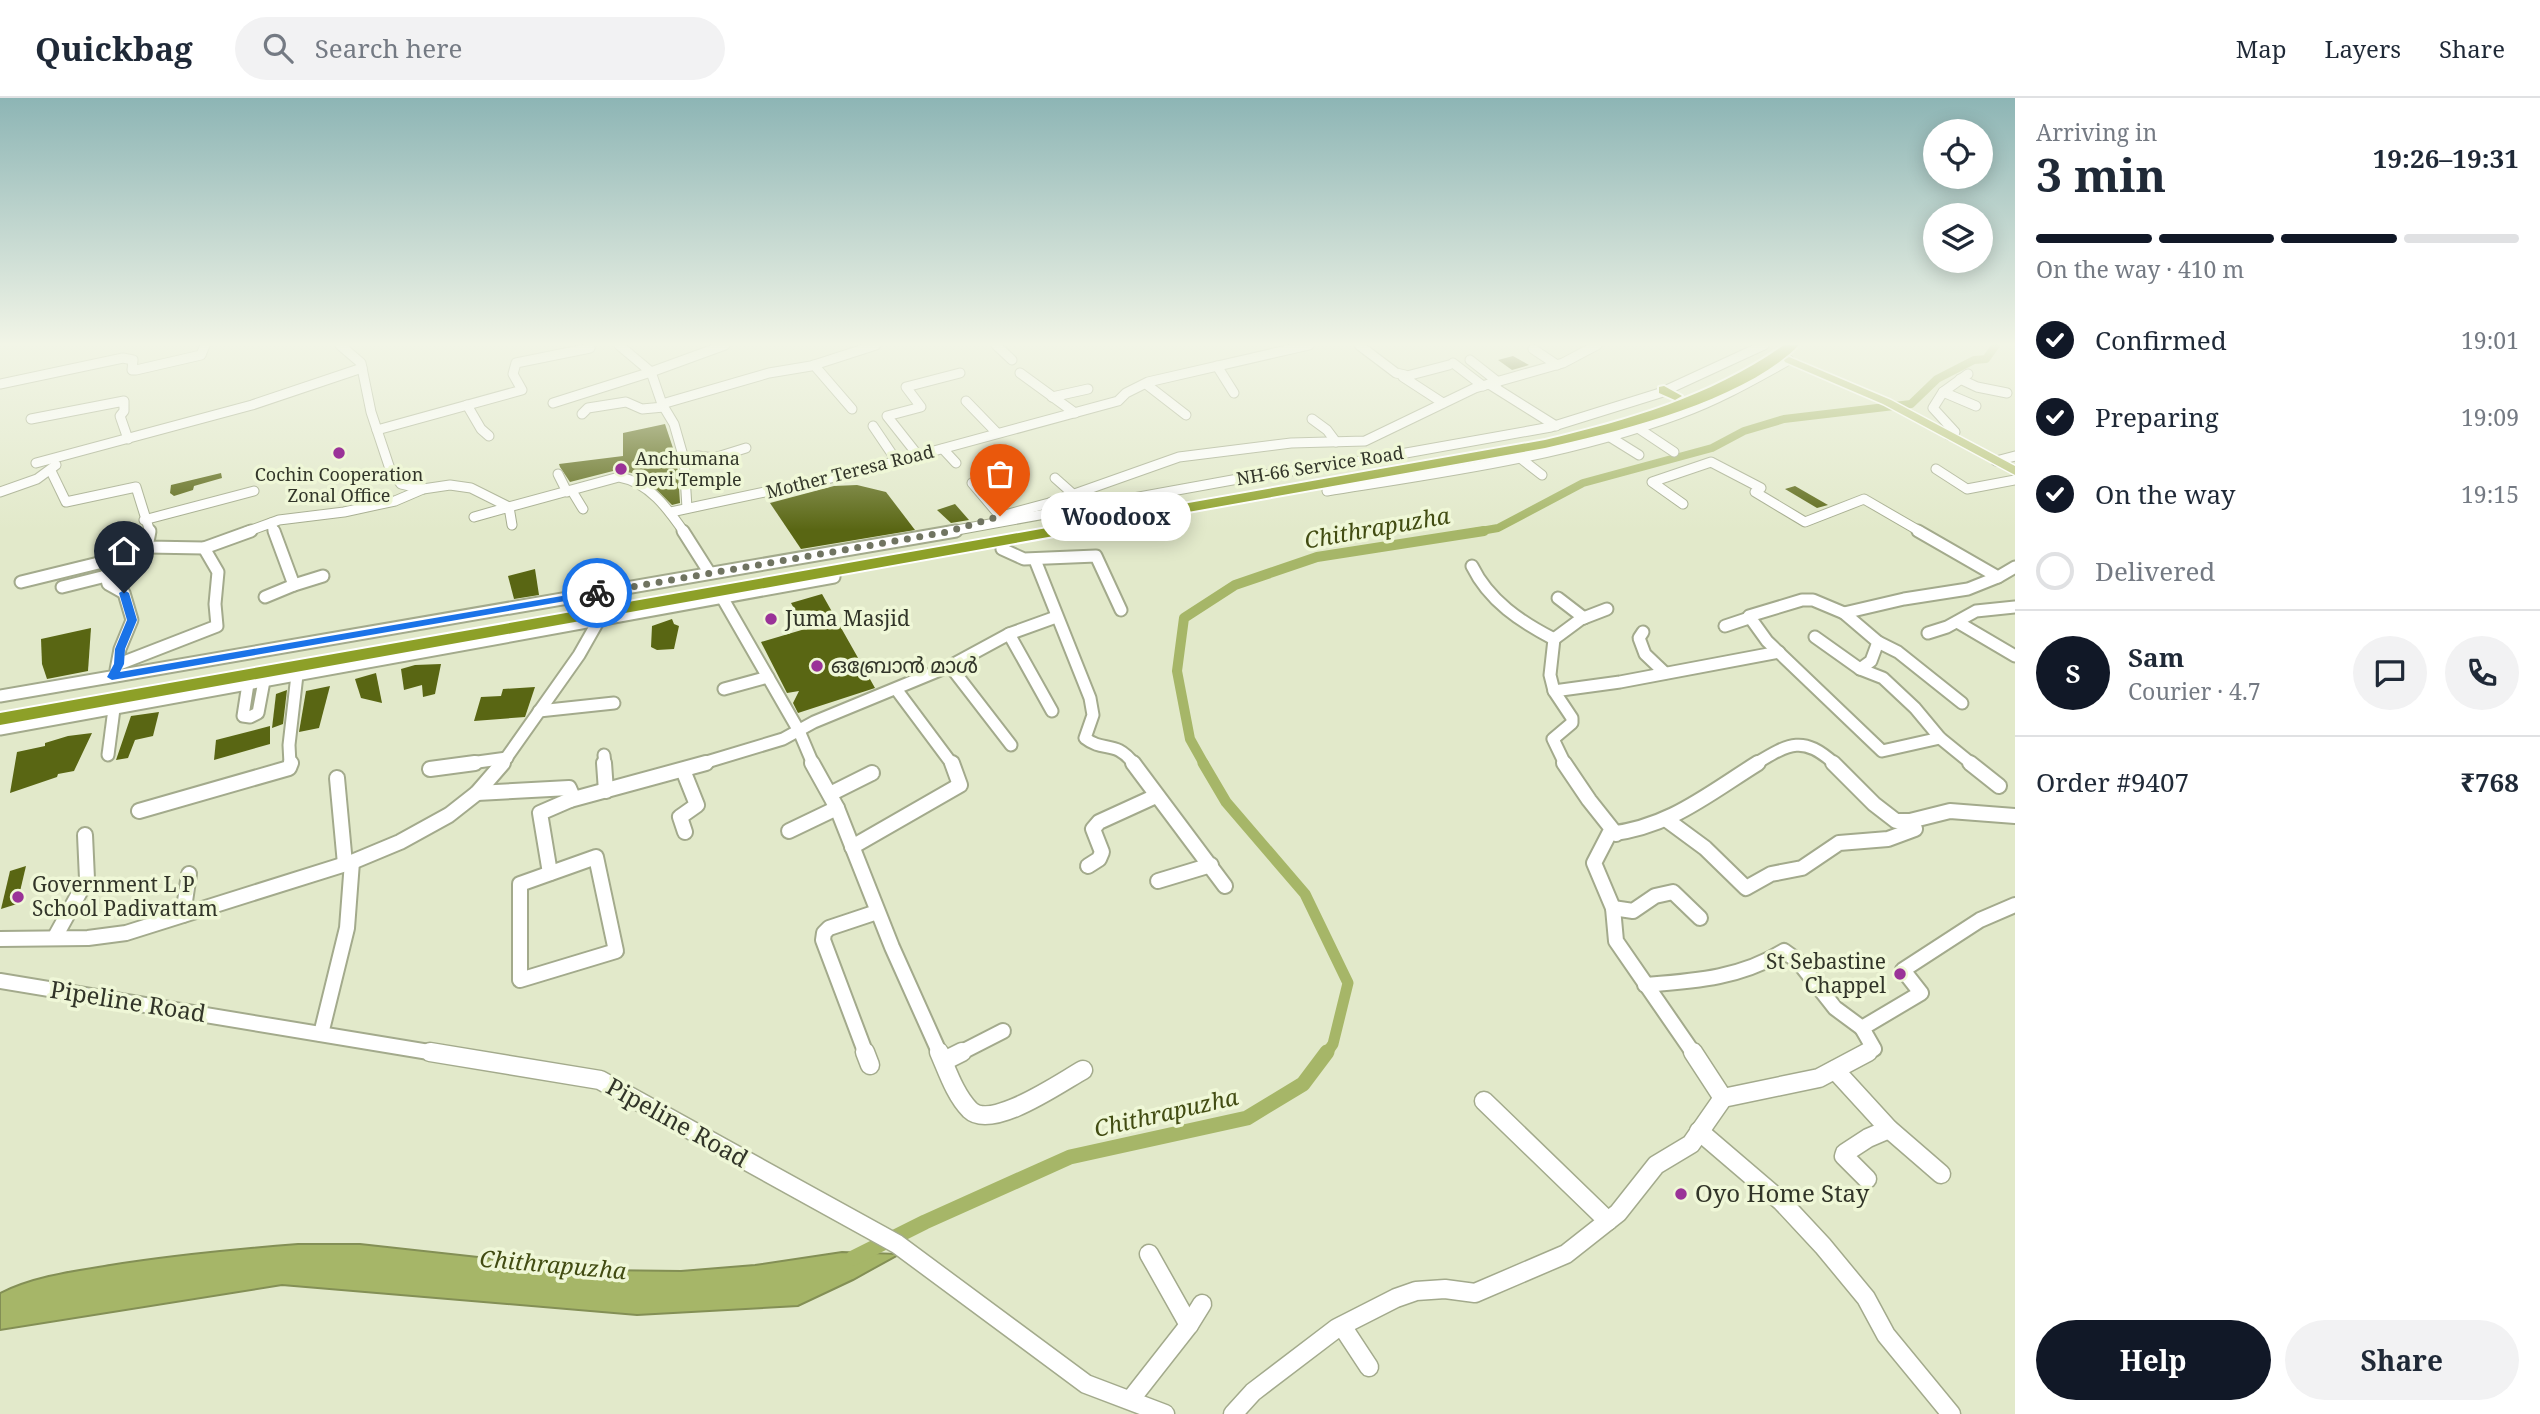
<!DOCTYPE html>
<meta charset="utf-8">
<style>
body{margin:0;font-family:"Noto Serif","Noto Sans Malayalam",serif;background:#f2f2f3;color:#1f2937;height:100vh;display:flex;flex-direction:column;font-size:26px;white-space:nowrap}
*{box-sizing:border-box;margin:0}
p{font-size:23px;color:#747a83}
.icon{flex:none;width:38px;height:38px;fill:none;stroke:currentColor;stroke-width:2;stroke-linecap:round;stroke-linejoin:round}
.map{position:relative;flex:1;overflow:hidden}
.sheet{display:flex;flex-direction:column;background:#fff;width:525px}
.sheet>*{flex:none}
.controls{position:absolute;left:1923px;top:21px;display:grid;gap:14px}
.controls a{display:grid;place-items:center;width:70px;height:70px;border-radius:50%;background:#fff;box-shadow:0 4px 18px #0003;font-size:35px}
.pin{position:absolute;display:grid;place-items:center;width:60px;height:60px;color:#fff;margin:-72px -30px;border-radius:50% 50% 50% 0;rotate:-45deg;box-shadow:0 0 7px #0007}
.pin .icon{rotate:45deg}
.courier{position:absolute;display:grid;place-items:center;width:70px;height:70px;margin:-35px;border:5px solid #1a73e8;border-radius:50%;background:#fff;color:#222;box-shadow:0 2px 9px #0007}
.bubble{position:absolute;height:49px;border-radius:24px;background:#fff;box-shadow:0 4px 18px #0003;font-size:23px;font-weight:700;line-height:49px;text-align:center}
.head em{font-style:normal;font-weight:700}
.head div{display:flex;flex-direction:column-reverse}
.head{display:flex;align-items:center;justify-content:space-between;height:119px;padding:0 21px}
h1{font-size:46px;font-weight:700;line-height:52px}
.bar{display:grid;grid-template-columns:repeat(4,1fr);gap:10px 7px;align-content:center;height:84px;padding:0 21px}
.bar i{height:9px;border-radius:5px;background:#e0e1e3}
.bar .current{background:#111827}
.bar p{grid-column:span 4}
.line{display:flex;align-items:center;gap:18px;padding:0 21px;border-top:2px solid #e0e1e3}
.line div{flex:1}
.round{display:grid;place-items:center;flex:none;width:74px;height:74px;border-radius:37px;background:#f2f2f3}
ol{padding:0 21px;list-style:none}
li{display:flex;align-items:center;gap:21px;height:77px}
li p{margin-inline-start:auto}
li .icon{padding:7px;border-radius:50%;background:#111827;color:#fff;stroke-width:4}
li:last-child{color:#747a83}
li i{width:38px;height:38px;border:4px solid #e0e1e3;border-radius:50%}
.action{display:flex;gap:14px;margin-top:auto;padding:14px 21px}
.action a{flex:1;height:80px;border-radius:42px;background:#111827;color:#fff;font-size:28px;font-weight:700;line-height:80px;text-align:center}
.action a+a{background:#f2f2f3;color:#1f2937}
header{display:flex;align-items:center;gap:42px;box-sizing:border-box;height:98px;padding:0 35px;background:#fff;border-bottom:2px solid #e0e1e3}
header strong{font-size:33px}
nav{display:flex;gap:38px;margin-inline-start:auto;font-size:24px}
.search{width:490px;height:63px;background:#f2f2f3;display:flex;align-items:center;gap:18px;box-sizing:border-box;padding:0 24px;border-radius:38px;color:#747a83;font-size:26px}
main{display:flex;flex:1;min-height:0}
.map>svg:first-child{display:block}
</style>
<header>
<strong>Quickbag</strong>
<div class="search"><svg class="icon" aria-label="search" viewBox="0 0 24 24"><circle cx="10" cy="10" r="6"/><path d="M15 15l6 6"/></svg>Search here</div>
<nav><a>Map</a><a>Layers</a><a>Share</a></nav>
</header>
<main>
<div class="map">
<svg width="2015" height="1316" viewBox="0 0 2015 1316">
<rect width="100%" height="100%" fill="#e2e9ca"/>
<path fill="#a6b668" stroke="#838f55" stroke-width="2" d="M298,1146H360L598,1172L681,1173L755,1167L842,1154L900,1156L853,1182L798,1208L637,1217L282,1187L0,1232V1195C34,1178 73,1173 110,1167C173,1157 235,1151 298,1146Z"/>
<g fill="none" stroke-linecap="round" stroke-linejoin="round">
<path stroke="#a6b668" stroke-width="8" d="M1475,434L1498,430L1583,385L1712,350L1744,333L1784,321L1911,306L1937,281L1974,262L1986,261L1996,247"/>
<path stroke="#a6b668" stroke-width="10" d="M1204,666L1190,641L1177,573L1184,520L1235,487L1317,459L1484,433"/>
<path stroke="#a6b668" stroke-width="11" d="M1203,665L1226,704L1305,796L1348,885L1333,946L1326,956"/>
<path stroke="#a6b668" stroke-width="15" d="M853,1160L925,1124L1070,1059L1247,1020L1303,986L1327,954"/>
</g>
<g fill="#596613">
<path d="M1513,258L1529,267L1512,272L1498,262Z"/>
<path d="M665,326L677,362L680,405L672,407L648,383L632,375L617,372L570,384L560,369L559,366L623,358V335Z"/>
<path d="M221,375L222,380L194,388L193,392L174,398L170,395L171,387Z"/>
<path d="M857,387L886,394L915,432L801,451L770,405L834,388Z"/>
<path d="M1795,388L1828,407L1817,410L1785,391Z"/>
<path d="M955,406L969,422L951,425L937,412Z"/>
<path d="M535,471L539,497L514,501L508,478Z"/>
<path d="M822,496L875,590L798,615L793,605L799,593L787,595L761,544L805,531L791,505Z"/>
<path d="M672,521L674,526L679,528L674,551L657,552L651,549L652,528Z"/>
<path d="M91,530L88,573L47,581L42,566L41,541Z"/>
<path d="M441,566L435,596L423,599L422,587L404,592L401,571L415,567Z"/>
<path d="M376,575L382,605L361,600L355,581Z"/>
<path d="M330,588L319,630L299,634L306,593Z"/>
<path d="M535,589L525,619L474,623L481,599L501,598L503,591Z"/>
<path d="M287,592L283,626L272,630L276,596Z"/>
<path d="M159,614L153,638L135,642L128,660L116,662L131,618Z"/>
<path d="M270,628V646L214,662L216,642Z"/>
<path d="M92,635L74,673L58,676L57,679L10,695L17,654L45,648V645L68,638Z"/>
<path d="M26,768L17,806L1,811L10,773Z"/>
</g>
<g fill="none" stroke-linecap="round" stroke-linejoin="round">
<defs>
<g id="minor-far3">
<path d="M340,247L361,265L371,314L390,371L401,386L423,391"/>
<path d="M619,247L651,274"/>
<path d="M996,247L1012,262"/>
<path d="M1359,247L1396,275L1405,277"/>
<path d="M1533,251L1557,267"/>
<path d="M1470,262L1498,284"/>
<path d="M1453,265L1483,288"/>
<path d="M814,267L852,311"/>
<path d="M1217,268L1234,295"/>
<path d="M1020,275L1075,315"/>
<path d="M1960,281L1977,289L2007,295"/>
<path d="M0,286L123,260L133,262L132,272H136L201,257L205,247"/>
<path d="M1146,286L1186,317"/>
<path d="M1489,286L1556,328"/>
<path d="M1943,294L1976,308"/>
<path d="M1052,299L1088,291"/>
<path d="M966,303L997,335"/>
<path d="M553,305L651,274"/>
<path d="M1443,305L1403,279L1449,267"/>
<path d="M662,306L769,275L811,268L876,247"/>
<path d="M467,307L481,331L489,338"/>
<path d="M582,316L588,310L626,304L642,311L664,309"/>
<path d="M31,321L124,303V313L120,318L128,341"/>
<path d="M1312,321L1327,332L1336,344"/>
<path d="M873,328L896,362"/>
<path d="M1638,330L1674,354"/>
<path d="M377,332L522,292L513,276L516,265L590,250"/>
<path d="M1949,337L1955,334L1933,310L1943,294L1968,276"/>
<path d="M1610,339L1639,357"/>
<path d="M943,351L956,365"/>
<path d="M917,356L887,318L921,309L906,289L960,275"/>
<path d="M1519,359L1542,377"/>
<path d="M684,361L698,358L714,360L746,350"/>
<path d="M1996,363L2015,358"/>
<path d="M36,365L252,307L362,270"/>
<path d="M1936,371L1967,391L2015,382"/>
<path d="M51,373L66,404L136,389L150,434"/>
<path d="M558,376L567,394"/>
<path d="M1055,380L1073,396"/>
<path d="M972,385L1000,418"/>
<path d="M572,393L583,411"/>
<path d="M1327,393C1446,374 1566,358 1679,316C1718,302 1753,282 1789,262"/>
<path d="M0,394L37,381L56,367"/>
<path d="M1683,406L1652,384L1711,364L1761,390L1755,394L1805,424L1864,401L1921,434"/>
<path d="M687,410L684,361L674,326L662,306L651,274L725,247"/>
<path d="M671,414L849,376L1118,303L1126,295L1148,284L1309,247"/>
<path d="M1005,417L1049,405L1179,359L1291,345L1365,343L1475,290L1563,265L1597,247"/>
<path d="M474,419L509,409L512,427"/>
<path d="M144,422L254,393"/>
<path d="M271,425L274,434"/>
<path d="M246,434L279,422L344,414L395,403L423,391L450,387L471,390L509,409L619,379C649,384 668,411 684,434"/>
<path d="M946,434L1249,379L1367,362L1551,329L1660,295L1764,247"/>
</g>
<g id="minor-far2">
<path d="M150,433L147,449L204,450"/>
<path d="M274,433L294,487L323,478"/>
<path d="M683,433L709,474"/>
<path d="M1918,433L1998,479L2015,469"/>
<path d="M1002,451L1024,461L1096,458L1121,512"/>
<path d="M1035,462L1090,600L1093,617L1085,640C1104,655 1115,641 1134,666"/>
<path d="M1472,468C1489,503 1521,524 1554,541L1550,577L1554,593"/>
<path d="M21,484L119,460"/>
<path d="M62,489L106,478"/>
<path d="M265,499L294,487"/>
<path d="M1558,500L1584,520"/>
<path d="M723,501L799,633L813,666"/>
<path d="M1844,515L1878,544L1871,563L1860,571"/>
<path d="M1959,525L2015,558"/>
<path d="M1725,528L1749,520"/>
<path d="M1643,534L1639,540L1645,556L1665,575"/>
<path d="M1928,535L1947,529L1976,513L2015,509"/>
<path d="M1009,536L1056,519"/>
<path d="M1815,539L1860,571L1883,580L1915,610L1940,640L1972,666"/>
<path d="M1554,541L1581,521L1607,511"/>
<path d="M1878,544L1898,554L1962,605"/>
<path d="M119,566L217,528L215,506L218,474L204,450L251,433"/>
<path d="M950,568L1011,647"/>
<path d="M116,572L120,551L132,522L124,495L108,486L106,478L109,470L147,449"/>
<path d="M248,586L243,618L250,619L258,615L264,583"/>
<path d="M724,591L768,579"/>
<path d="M896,591L952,666"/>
<path d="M0,598L956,433"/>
<path d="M539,613L614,605"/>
<path d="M0,631L834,479"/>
<path d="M1940,640L1882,653L1767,543L1749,518L1802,502H1813L1844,515L1904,501L1968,491L1998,479"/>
<path d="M108,657L114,611"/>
<path d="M604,657L605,666"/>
<path d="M290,666L289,647L297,577"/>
<path d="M463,666L507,660"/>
<path d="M502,666L579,557L600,520"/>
<path d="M700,666L783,641L814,624L950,568L1009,536L1052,613"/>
<path d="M1565,666L1553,641L1572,625V620L1554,593L1620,584L1779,554"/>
<path d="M1755,666C1790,645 1803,637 1835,666"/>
</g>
<g id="minor-far1">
<path d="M604,665L606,693"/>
<path d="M812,665L837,710L892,849L940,956"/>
<path d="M1133,665L1225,788"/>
<path d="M1564,665L1589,702L1616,736"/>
<path d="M1833,665L1874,706L1896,723H1910L1950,713L2015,718"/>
<path d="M1970,665L1999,688"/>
<path d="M430,671L475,665"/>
<path d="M683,672L697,707L680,719L685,734"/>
<path d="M337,680L345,766"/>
<path d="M477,695L569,690L572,697L570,702L706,665"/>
<path d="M830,696L872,675"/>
<path d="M139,713L289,670L291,665"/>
<path d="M1667,722L1705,750L1746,790L1771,776L1802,770L1839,745L1888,741L1915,731L1907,723"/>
<path d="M789,733L837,710"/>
<path d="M852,749L960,687L952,665"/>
<path d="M596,759L616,853L520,882V786Z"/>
<path d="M1088,768L1099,761L1102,754L1093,731L1099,724L1156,698"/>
<path d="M550,775L540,715L570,702"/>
<path d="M1158,783L1211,767"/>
<path d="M1613,810L1633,813L1655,798L1673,794L1700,820"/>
<path d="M183,817L189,776"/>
<path d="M55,839L87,781L85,737"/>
<path d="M0,841L88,840L126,835L352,764L400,744L449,717L477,695L503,665"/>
<path d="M0,883L441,956"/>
<path d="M1645,887C1695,883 1741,880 1784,853L1798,863L1835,910L1862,930"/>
<path d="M321,936L347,830L352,764"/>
<path d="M866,956L823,842L824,835L829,830L877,814"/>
<path d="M958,956L1003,933"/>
<path d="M1694,956L1616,843L1613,810L1594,765L1609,736C1670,729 1708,696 1758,665"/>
<path d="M1865,956L1874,951L1862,930L1921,895L1903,872L1980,822L2015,807"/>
</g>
<g id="minor">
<path d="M430,954L600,982L897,1146L1086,1286L1165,1316"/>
<path d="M865,954L870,967"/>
<path d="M939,954C947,972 955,997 970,1012C992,1033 1061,984 1083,972"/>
<path d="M1693,954L1723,1000"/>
<path d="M944,963L962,954"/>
<path d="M1835,972L1889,1031L1941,1076"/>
<path d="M1484,1003L1608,1123"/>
<path d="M1699,1033L1782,1104L1823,1148L1866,1200L1886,1237L1951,1316"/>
<path d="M1867,1081L1844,1058L1845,1055L1868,1040L1889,1031"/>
<path d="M1149,1156L1189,1227"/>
<path d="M1342,1228L1369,1269"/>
<path d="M1131,1301L1189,1227L1202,1206"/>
<path d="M1233,1316L1253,1294L1337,1230L1396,1200L1416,1193L1445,1191L1475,1195L1566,1156L1618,1115L1656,1067L1691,1046L1723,1000L1819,980L1868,954"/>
</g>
<path id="major" d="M1789,259L1891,302L2015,368V377L1883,306L1785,264L1784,262Z"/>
<g id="highway">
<path d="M1784,247H1799C1744,303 1620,333 1545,350L0,627V615L1545,342C1630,322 1712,298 1784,247Z"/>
<path d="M1664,288L1682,298L1675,302L1659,295V289Z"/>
</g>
</defs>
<use href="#minor-far3" stroke="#a3aa8c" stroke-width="11"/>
<use href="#minor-far2" stroke="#a3aa8c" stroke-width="15"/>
<use href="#minor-far1" stroke="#a3aa8c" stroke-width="18"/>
<use href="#minor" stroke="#a3aa8c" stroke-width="21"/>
<use href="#major" stroke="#fff" stroke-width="3"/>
<use href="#highway" stroke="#fff" stroke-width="4"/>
<use href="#minor-far3" stroke="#fff" stroke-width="9"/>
<use href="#minor-far2" stroke="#fff" stroke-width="11"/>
<use href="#minor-far1" stroke="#fff" stroke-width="14"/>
<use href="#minor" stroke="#fff" stroke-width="18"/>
<use href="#major" fill="#bbc67e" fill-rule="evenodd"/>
<use href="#highway" fill="#8da028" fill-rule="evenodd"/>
</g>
<linearGradient id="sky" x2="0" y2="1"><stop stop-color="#8db5b5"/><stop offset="0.57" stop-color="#f2f5e7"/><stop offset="1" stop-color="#f2f5e7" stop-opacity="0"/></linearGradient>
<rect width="2015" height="432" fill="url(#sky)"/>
<path fill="#1a73e8" d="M597,492L600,493V497L112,582L107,579L114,566L115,551L127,522L119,495L124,492L129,495L137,522L125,551L124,566L120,574Z"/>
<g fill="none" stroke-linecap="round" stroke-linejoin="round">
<path stroke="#707461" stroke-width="7" stroke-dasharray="0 12.6" d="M597,495L947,434L1000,418"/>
</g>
<g fill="#9a3398" stroke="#eff7d7" stroke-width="2.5">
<circle cx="339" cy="355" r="7"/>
<circle cx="621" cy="371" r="7"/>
<circle cx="771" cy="521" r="7"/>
<circle cx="817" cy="568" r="7"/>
<circle cx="18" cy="799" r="7"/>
<circle cx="1900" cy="876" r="7"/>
<circle cx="1681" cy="1096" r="7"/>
</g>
<g text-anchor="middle" stroke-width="7" stroke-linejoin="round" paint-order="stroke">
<g font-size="18" fill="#323529" stroke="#eff7d7" text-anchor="start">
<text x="635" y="367">Anchumana<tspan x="635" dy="21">Devi Temple</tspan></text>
<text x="339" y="383" text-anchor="middle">Cochin Cooperation<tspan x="339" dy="21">Zonal Office</tspan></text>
</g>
<g font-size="18" fill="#323529" stroke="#eff7d7">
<text transform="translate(1320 368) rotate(-9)" y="6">NH-66 Service Road</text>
<text transform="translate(850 374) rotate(-14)" y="6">Mother Teresa Road</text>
</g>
<g font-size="21" fill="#323529" stroke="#eff7d7" text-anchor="start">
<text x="785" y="528">Juma Masjid</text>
<text x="831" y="575">ഒബ്രോൻ മാൾ</text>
<text x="32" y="794">Government L P<tspan x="32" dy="24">School Padivattam</tspan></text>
<text x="1886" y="871" text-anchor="end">St Sebastine<tspan x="1886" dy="24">Chappel</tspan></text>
</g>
<g font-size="23" font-style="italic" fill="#424c12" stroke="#eff7d7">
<text transform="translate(1377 430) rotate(-10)" y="8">Chithrapuzha</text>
<text transform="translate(1166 1015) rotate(-13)" y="8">Chithrapuzha</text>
<text transform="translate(553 1167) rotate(5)" y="8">Chithrapuzha</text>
</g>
<g font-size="24" fill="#323529" stroke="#eff7d7">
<text transform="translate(128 904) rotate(9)" y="8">Pipeline Road</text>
<text transform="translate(677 1025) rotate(29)" y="8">Pipeline Road</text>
</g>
<g font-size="24" fill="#323529" stroke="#eff7d7" text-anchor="start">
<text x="1695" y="1104">Oyo Home Stay</text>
</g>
</g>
</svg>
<div class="controls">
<a><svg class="icon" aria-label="locate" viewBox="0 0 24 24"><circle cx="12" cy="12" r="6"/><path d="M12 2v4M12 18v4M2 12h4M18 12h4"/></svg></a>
<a><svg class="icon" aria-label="layers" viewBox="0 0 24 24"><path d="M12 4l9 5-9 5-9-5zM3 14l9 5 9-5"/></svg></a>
</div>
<div class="pin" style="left:1000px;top:418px;background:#ea580c"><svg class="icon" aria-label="bag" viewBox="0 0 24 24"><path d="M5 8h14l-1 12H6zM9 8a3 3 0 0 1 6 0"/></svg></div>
<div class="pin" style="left:124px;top:495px;background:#1f2937"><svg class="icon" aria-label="home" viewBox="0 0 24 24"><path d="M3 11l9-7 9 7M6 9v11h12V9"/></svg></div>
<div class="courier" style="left:597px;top:495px"><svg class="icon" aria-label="bike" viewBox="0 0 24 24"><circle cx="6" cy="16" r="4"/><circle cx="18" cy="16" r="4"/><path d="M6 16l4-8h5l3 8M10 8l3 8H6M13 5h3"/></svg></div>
<div class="bubble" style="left:1041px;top:394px;width:150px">Woodoox</div>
</div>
<section class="sheet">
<div class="head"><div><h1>3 min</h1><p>Arriving in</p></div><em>19:26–19:31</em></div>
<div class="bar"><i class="current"></i><i class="current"></i><i class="current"></i><i></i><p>On the way · 410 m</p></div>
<ol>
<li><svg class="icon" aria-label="check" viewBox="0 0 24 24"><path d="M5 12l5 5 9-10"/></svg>Confirmed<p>19:01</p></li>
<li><svg class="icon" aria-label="check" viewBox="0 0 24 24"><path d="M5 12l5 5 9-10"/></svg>Preparing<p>19:09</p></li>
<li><svg class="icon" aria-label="check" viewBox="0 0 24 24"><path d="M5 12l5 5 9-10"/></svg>On the way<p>19:15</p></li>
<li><i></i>Delivered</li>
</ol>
<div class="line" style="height:126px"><b class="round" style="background:#111827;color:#fff">S</b><div><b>Sam</b><p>Courier · 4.7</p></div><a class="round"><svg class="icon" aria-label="chat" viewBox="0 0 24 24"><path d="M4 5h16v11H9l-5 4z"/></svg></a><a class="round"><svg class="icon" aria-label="phone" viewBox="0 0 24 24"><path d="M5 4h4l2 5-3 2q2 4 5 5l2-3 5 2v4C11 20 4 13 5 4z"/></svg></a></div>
<div class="line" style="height:91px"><div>Order #9407</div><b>₹768</b></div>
<div class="action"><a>Help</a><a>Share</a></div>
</section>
</main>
